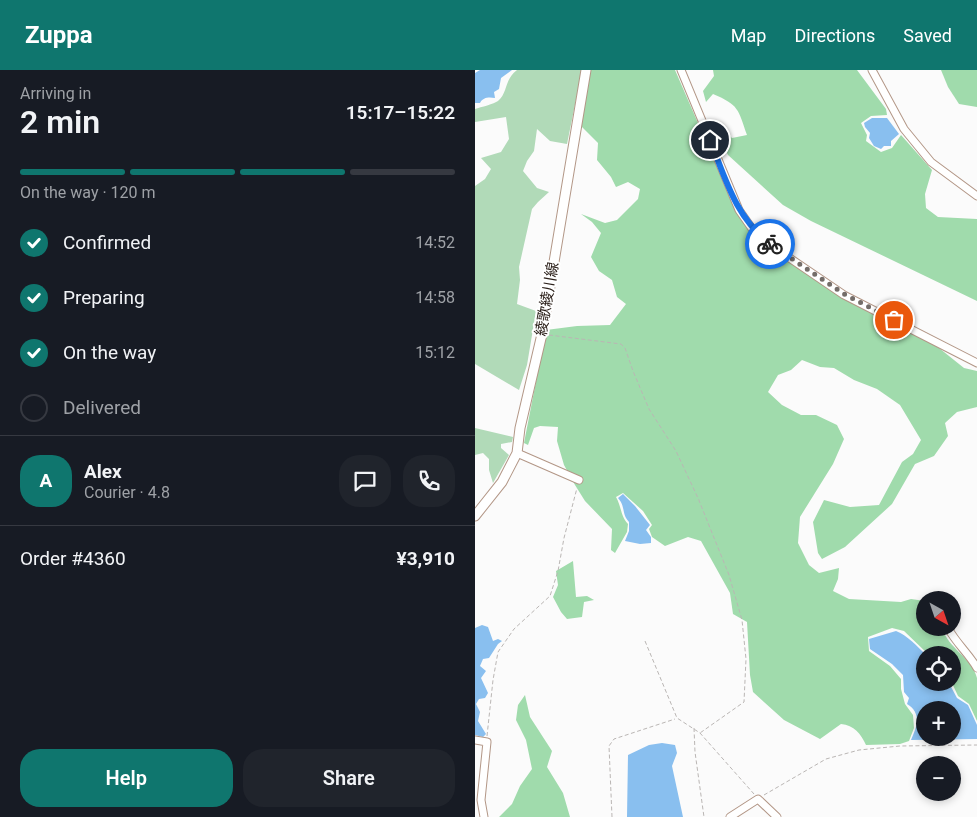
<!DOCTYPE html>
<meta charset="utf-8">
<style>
body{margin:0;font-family:Roboto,"Noto Sans JP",sans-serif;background:#20242c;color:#f1f3f6;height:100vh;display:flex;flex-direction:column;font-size:19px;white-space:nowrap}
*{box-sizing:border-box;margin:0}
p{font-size:16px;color:#9ea1a6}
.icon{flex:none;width:28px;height:28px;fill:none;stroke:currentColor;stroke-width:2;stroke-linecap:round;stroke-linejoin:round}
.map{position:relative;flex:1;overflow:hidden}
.drawer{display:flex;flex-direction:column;background:#171b24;width:475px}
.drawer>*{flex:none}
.needle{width:32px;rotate:140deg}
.buttons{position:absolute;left:441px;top:521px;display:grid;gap:10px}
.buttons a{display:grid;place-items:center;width:45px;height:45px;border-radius:50%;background:#171b24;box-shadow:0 2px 8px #0003;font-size:25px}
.pin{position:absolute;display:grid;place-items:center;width:42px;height:42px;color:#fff;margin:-21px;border:2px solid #fff;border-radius:50%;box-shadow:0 1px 5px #0007}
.courier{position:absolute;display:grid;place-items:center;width:50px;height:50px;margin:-25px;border:4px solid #1a73e8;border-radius:50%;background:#fff;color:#222;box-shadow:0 1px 6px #0007}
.overview em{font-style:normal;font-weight:600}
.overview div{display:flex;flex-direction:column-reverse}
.overview{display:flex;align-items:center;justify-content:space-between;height:85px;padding:0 20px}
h1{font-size:32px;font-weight:600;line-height:38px}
.bar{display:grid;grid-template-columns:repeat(4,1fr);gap:8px 5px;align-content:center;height:60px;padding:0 20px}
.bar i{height:6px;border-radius:4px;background:#363941}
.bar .selected{background:#0f766e}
.bar p{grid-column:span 4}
.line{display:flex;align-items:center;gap:12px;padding:0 20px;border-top:1px solid #363941}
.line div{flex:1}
.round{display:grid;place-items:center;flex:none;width:52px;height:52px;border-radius:20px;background:#20242c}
ol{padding:0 20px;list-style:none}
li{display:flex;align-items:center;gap:15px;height:55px}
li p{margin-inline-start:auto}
li .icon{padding:5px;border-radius:50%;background:#0f766e;color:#fff;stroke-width:4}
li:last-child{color:#9ea1a6}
li i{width:28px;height:28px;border:2px solid #363941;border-radius:50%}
.primary-button{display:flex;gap:10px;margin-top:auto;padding:10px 20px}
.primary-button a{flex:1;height:58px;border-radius:20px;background:#0f766e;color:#fff;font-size:20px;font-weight:600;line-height:58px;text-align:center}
.primary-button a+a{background:#20242c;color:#f1f3f6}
header{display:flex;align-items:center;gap:30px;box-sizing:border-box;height:70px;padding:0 25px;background:#0f766e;color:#fff}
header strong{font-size:24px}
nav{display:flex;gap:28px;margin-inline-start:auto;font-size:18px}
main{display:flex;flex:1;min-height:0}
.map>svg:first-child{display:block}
</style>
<header>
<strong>Zuppa</strong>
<nav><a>Map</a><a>Directions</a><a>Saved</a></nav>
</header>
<main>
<section class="drawer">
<div class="overview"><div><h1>2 min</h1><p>Arriving in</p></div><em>15:17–15:22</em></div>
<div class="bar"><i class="selected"></i><i class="selected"></i><i class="selected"></i><i></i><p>On the way · 120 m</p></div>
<ol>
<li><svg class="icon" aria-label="check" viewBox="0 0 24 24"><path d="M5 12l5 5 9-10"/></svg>Confirmed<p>14:52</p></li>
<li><svg class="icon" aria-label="check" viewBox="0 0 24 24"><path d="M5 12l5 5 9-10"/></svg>Preparing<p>14:58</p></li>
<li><svg class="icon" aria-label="check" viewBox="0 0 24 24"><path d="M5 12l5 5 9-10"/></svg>On the way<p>15:12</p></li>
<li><i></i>Delivered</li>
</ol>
<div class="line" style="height:90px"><b class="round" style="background:#0f766e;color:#fff">A</b><div><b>Alex</b><p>Courier · 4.8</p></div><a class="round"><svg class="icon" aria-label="chat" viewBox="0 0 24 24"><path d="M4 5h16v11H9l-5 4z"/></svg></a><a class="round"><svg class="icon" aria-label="phone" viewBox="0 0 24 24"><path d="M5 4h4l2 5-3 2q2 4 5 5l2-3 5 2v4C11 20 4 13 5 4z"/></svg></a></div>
<div class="line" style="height:65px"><div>Order #4360</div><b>¥3,910</b></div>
<div class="primary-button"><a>Help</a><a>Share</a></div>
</section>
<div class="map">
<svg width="502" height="747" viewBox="0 0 502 747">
<rect width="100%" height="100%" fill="#fbfbfb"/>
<g fill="#b1dab8">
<path d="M42,0H107L92,74L75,71L62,59L59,81L52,91L48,101L62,118L74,122L63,132L57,139L44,197L45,210L42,234L61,241L52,295L44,320L0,294V116L10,109L16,99L6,88L26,82L34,69L31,47L0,52V39C6,37 19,34 23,31C33,23 29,10 42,0Z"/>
<path d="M0,358L38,367L37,372L26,374V378L34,385L18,413L14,400V389L8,383L0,385Z"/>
</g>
<g fill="#a0dbac">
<path d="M115,0H200L262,143L275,162L292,177L464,278L489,298L502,301V337L482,342L470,353L473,366L459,386L440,394L417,434L370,477L347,489L343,483L338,452L349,430L375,437L404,435L427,392L438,384L446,370L425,335L402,319L379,310L359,298L345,297L327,290L316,300L303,305L293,322L307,335L326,345H341L362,355L369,369L358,394L325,447L323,473L334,495L344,503L364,498L363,509L358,521L374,529L426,532L436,529L450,531V558H467C473,578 497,588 502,608C502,618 502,640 502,651L494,634L483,626L477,613L478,585H454L429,561L417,558L393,567L394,581L415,596L426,609V619L430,634L438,645L439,658L434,671L425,674L391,675C386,664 379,655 366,654L345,669L309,650L278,622L275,605L272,552L258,544L255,523L226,471L213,467L190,476L177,467L174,459L177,455L168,441L148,423L141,427C147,438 145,445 153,454L152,462L140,483L136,480L137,459L110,431L100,415L89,395L82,371L83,357L65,356L59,358L53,375L49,373L71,260L102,256L135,255L151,234L142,227L137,210L124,201L116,187L126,163L117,152L106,144L130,153L142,150L163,129L165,119L153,112L141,117L136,107L122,90L123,73L106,56Z"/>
<path d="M238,0H382L411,39L412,45L396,46L386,53L392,65L391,71L406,82L417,78L426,65L457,100L450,124L451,138L463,147L502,149V231L336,151L308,135L253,85L236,50L246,57L257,68L272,65C263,39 264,35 238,24L231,32L228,21L239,6Z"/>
<path d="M466,0H502V37L484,34L473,17Z"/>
<path d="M98,491L101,527L112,526L119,530L109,532L107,547L92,549L86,542L78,527L83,515L81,501Z"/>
<path d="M50,625L55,647L77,681L72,697L88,723L95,747H24L37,734L45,716L57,699L51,670L41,650L43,635Z"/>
</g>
<g fill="#89bfef" fill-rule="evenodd">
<path d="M5,0H37L26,8L24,19L19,22L20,28C14,27 8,27 5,33H0V3Z"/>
<path d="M397,48H412L424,64L416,71V76H409L406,79L399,76L394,68L395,63L390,57L389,53Z"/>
<path d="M148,424L160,436L175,455L171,460L176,467V473L165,474L150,471L154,461V452C146,443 151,437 143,428Z"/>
<path d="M7,555L13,557L18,571L23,569L27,571L23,574L14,588L8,589L5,596L11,601L6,608L13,623L10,628L4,629L1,634L5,642L3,651L11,664L8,667L0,665V558Z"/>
<path d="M421,561C433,566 442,576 451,585H450V612L474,613L482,628L493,635L502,655V669L436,670C442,657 447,643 432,634L434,628L429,622L428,605L417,594L395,579L394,569ZM450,640H478V668H450Z"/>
<path d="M187,673L200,675L202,683L197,696L208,747H152L153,685L174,675Z"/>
</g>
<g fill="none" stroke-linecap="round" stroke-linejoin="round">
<defs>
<g id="minor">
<path d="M206,0L264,140L278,160L294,174L369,225L502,293"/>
<path d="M397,0L429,59L456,92L502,126"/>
<path d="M42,383L104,410"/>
<path d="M473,558C481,573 494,584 502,598"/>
<path d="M0,670L12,672L6,730L9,747"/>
<path d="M255,747L283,729L302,747"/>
</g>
<path id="secondary" d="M0,446L27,412L42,383L45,358L67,264L111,0"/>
</defs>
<use href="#minor" stroke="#b39787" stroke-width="9"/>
<use href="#secondary" stroke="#b39787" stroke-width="11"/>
<g stroke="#bab6b4" stroke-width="1" stroke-dasharray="4 2.5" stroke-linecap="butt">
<path d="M74,265L146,274L150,278L158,301L174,339L201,381L223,428L254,505L267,550L271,589L269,632L225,663"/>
<path d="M170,571L202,648L225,663L279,724"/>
<path d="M219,658L220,682L229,747"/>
<path d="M12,666L18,610L23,582L39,559L75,526L83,501L89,468L102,418"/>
<path d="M289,725L351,689L384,680L425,676L502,675"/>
<path d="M137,747L134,676L139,669L200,649"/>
</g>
<use href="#minor" stroke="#fff" stroke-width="7"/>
<use href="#secondary" stroke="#fff" stroke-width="9"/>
</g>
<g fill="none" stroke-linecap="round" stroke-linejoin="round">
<path stroke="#746d69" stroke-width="5" stroke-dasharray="0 9" d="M295,174L369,224L419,250"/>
<path stroke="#1a73e8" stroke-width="6" d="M235,70C251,110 260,146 295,174"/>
</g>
<g text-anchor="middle" stroke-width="4" stroke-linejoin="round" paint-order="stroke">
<g font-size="15" fill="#2c211b" stroke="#fff">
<text transform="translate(72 229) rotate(-80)" y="5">綾歌綾川線</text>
</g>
</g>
</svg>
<div class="buttons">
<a><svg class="needle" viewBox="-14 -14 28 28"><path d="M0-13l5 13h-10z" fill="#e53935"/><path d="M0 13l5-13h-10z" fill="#9ea1a6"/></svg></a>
<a><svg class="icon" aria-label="locate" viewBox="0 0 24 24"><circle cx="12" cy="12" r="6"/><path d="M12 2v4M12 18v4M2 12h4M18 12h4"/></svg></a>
<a>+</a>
<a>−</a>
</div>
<div class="pin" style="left:419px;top:250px;background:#ea580c"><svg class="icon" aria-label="bag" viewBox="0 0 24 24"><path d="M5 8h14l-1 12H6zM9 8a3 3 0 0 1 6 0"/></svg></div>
<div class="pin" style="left:235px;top:70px;background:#1f2937"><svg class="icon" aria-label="home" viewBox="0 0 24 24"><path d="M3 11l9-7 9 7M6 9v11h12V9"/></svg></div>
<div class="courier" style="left:295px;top:174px"><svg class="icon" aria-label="bike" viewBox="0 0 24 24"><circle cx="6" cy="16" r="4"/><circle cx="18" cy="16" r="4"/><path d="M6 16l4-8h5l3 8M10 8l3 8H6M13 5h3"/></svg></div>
</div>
</main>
